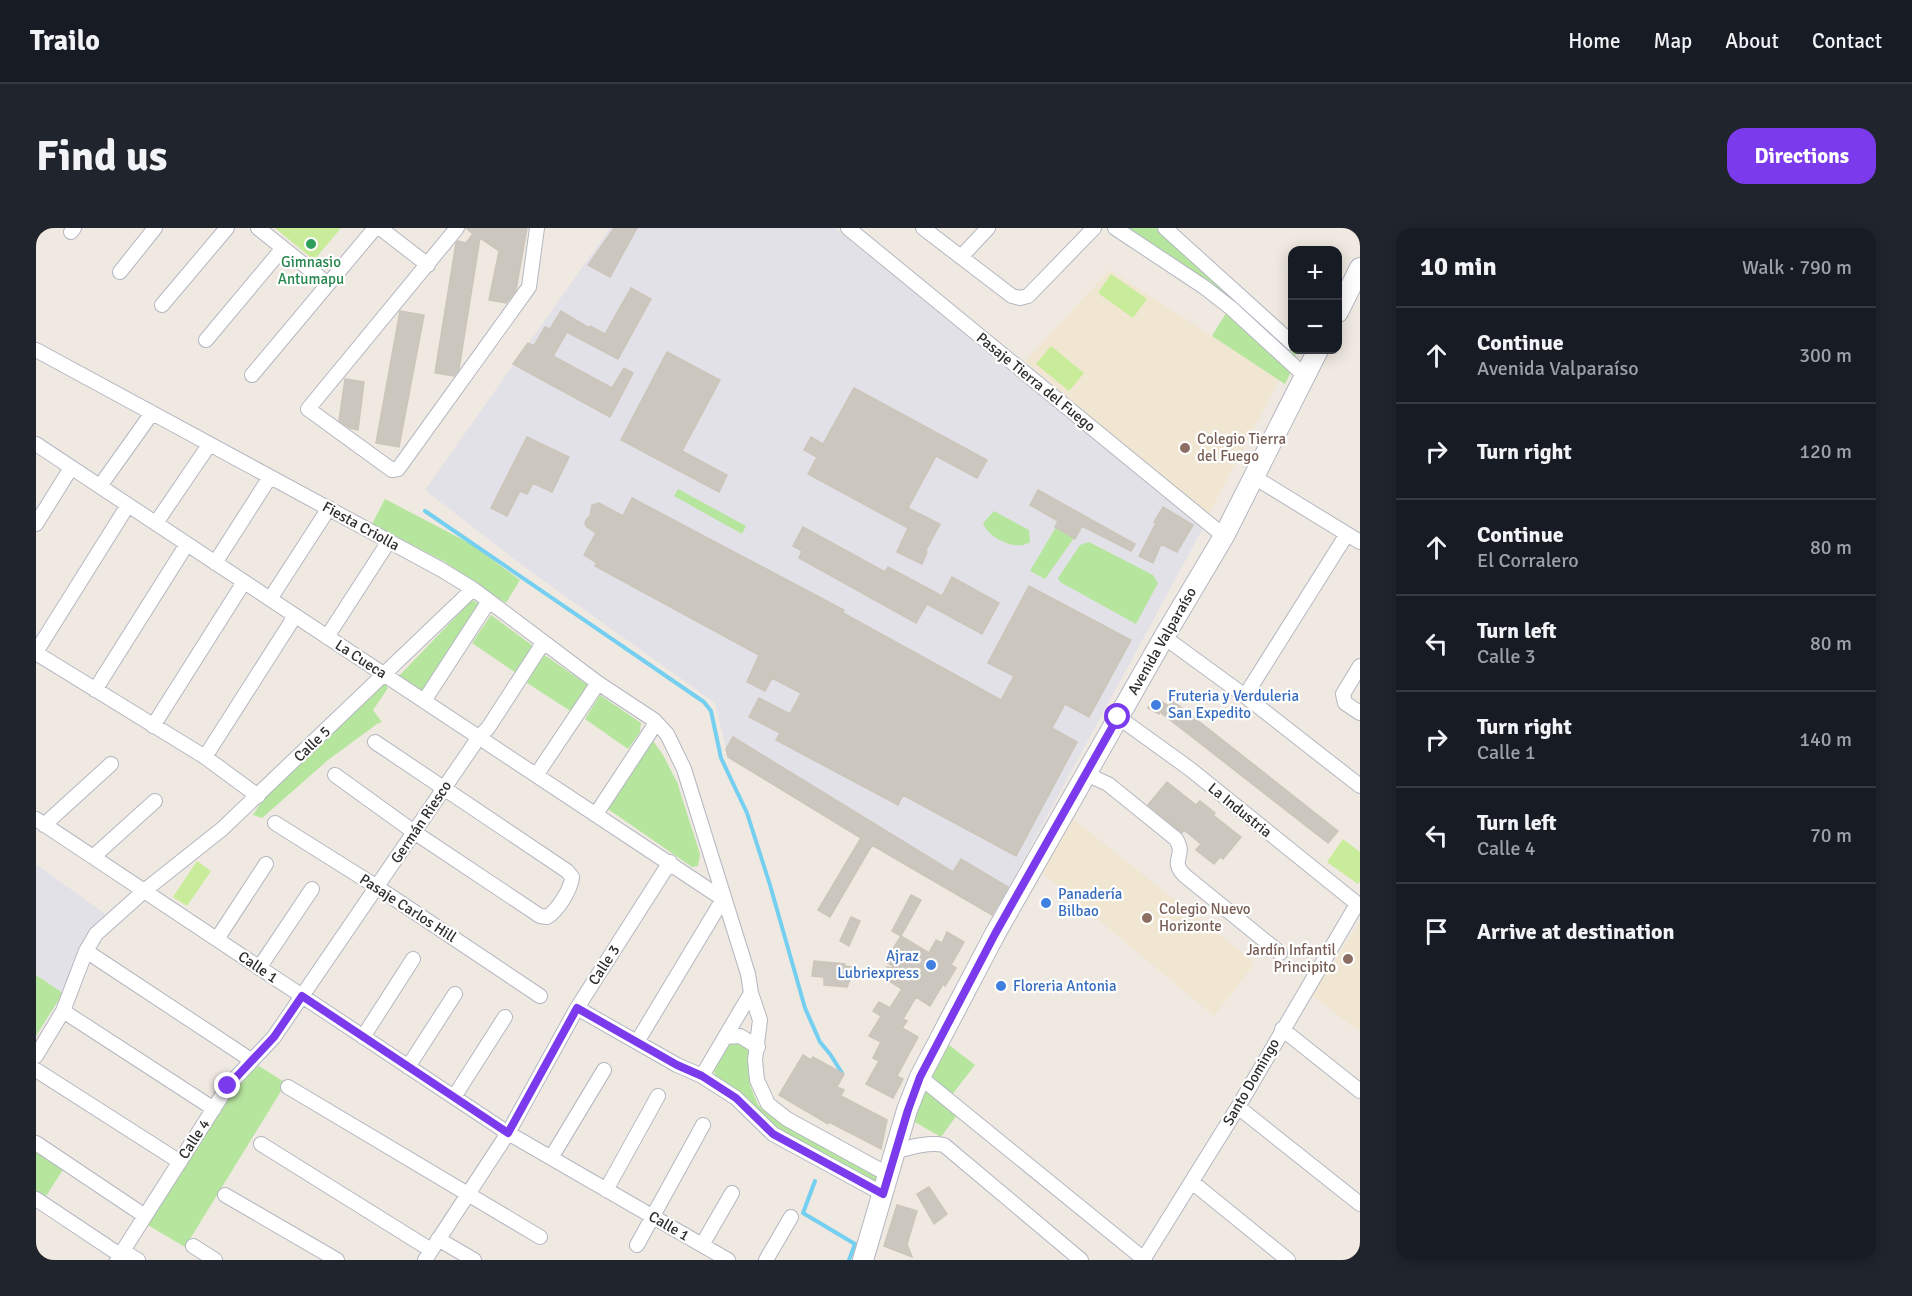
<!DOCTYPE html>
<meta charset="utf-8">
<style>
:root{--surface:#171b24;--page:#20242c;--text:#f1f3f6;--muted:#9ea1a6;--line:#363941;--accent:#7c3aed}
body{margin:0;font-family:Signika,sans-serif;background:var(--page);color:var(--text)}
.controls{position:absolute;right:18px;top:18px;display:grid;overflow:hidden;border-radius:12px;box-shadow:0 3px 15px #0003}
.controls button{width:54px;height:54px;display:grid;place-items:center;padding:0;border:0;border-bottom:2px solid var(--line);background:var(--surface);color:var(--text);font:30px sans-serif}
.stop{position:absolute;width:18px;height:18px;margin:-14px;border:4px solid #7c3aed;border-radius:50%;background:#fff}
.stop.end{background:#7c3aed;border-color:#fff;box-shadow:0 2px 6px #0008}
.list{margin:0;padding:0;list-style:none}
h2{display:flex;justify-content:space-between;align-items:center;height:78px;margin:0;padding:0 24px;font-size:26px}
h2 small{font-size:20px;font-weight:400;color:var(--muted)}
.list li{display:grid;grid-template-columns:39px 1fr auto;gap:18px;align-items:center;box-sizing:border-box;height:96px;padding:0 24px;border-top:2px solid var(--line)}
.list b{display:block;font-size:22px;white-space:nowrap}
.list p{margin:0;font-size:20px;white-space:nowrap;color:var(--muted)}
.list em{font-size:20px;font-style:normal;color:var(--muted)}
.icon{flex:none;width:33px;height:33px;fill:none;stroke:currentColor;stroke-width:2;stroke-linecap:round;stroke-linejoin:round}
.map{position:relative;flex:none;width:1324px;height:1032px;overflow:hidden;border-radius:18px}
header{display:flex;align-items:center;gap:36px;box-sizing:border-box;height:84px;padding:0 30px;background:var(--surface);border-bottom:2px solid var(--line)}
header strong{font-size:28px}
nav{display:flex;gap:33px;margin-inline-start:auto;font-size:21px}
.intro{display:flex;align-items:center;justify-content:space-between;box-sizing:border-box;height:144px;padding:0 36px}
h1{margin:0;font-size:42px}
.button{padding:15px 27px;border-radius:18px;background:var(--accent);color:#fff;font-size:21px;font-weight:700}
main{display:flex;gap:36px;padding:0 36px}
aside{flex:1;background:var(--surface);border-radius:18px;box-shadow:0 3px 15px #0003}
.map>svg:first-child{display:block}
</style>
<header>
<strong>Trailo</strong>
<nav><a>Home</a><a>Map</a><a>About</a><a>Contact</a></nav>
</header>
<div class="intro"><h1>Find us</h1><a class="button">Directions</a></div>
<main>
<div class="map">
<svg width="1324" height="1032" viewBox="0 0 1324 1032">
<rect width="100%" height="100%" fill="#efe9e1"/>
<path fill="#e3e1e8" d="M574 0H799L1167 300 957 688 835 617 692 529 679 475 491 341 389 262Z
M0 636 72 688 61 695 45 716 27 765 0 747Z"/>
<path fill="#f0e6d1" d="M1074 42 1243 152 1172 288 989 133Z
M1037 591 1219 735 1178 788 1006 645Z
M1324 694V804L1276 767Z"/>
<path fill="#b6e59e" d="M1087 0H1120L1261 125 1258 130Z
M1190 85H1192L1256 142 1249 156 1176 108Z
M642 261 710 298 706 306 638 268Z
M349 271 435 316 484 352 470 375 409 334 336 296Z
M958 283 993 302 994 314C981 324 952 310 947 295Z
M1020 299 1038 310 1009 351 994 343Z
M1053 314 1117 347 1122 355 1100 396 1024 354 1022 350 1044 317Z
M436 372 445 377 386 463 363 448Z
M455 387 497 418 480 445 436 415Z
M507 426 553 458 536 484 491 455Z
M348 455 352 460 337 482 346 494 341 496 292 532 226 590 217 587 226 573Z
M564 467 605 495 604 504 592 521 549 491Z
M615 510 627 527 641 554 664 626 662 638 656 639 569 579Z
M0 747 27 765 0 808Z
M704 813 715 818 712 842 714 857 722 877 744 894 841 948 840 950 844 951 842 956 740 901 716 880 705 865 682 852 679 848 678 843 694 814Z
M913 817 939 837 915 868 894 849Z
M223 838 250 855 149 1019 110 996 195 868 211 847Z
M888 861 921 887 905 909 877 893Z
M0 922 28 940 8 971 0 966Z"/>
<path fill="#c9ec9a" d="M239 0H305L278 32Z
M1075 46 1111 71 1097 90 1062 65Z
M1015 118 1048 145 1033 163 1000 136Z
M1307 611 1324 624V653L1322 656 1291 634Z
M161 633 175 643 151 678 137 669Z"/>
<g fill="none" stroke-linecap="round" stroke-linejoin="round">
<path stroke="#75cff0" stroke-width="4" d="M389 283 668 474 675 483 685 530 711 585 734 657 769 780 784 814 794 826 806 845 805 848
M779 953 767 985 819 1016 813 1032"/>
</g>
<path fill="#cbc7bf" stroke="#cbc5ba" stroke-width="1.5" d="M430 0H491L480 62 470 75 453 72 463 23 444 10 423 141 418 148 399 145 420 15 422 13 430 15 437 6Z
M578 0H601L574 49 552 37Z
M595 60 615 71 582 131 531 104 517 128 576 160 588 140 597 145 574 189 477 136 492 115 498 118 509 99 514 101 525 83 553 100 554 98 569 106Z
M364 83 388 87 363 219 340 215Z
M631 124 684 152 646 223 691 247 683 264 585 212Z
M309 151 328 154 322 202 314 200 303 193Z
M818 160 951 232 941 250 900 228 872 280 904 296 889 324H891L886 336 861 324 872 300 772 246 781 229 768 222 775 209 787 216Z
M491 209 533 229 516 264 497 255 491 266 484 263 471 288 455 280Z
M1002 262 1099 316 1095 323 1046 298 1039 311 1019 299 1022 293 994 277Z
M596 270 808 382 807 385 965 472 978 448 952 435 993 358 1095 412 1053 489 1029 476 1016 500 1041 514 980 628 867 567 862 577 740 512 744 505 713 489 723 470 754 486 765 465 736 450 729 463 711 454 723 427 559 338 561 335 548 327 560 305 551 299 549 296 550 292 554 288 556 277 563 275 587 288Z
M1127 279 1157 297 1141 324 1125 316 1117 335 1103 328 1120 295 1118 294Z
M767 299 849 344 852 339 906 368 916 349 963 375 946 406 891 376 880 395 763 330 766 323 757 318Z
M1117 471 1120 473 1121 471 1133 478 1137 473 1302 603 1292 615 1124 484 1123 486 1112 480Z
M697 509 917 644 925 631 972 659 956 687 836 617 794 689 782 682 825 610 692 529 690 521Z
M1131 554 1160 577 1164 573 1179 585 1177 587 1205 609 1187 631 1184 629 1178 636 1160 622 1165 616 1148 602 1146 605 1112 577Z
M875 667 885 672 865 708 893 725 900 712 906 715 911 704 928 714 915 737 920 740 909 758 907 756 894 778 880 769 867 791 871 793 866 800 882 809 861 848 867 851 857 870 830 856 843 833 837 830 845 814 833 808 845 788 837 783 843 774 854 780 866 761 844 747 851 739 862 740 849 734 865 708 856 703Z
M815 689 824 693 813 718 804 713Z
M778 733 809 736V738L816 739 817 745 811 759 788 757V749L776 748Z
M767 827 775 832 777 829 808 846 801 859 808 862 805 868 851 892 845 921 793 894 792 896 743 867Z
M893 959 911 986 898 996 881 966Z
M861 977 881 983 871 1016 876 1029 848 1018Z"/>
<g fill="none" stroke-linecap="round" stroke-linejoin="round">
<defs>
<path id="street" d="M222 0 292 56
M344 0 392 37
M421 0 272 181 356 242 362 241 493 59 501 0
M812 0 1188 308
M887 0 976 68 984 70 992 68 1058 0
M1079 0 1168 59 1195 80 1269 148
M1129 0 1256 115
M35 4 38 0
M925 29 952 0
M84 44 119 0
M126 77 191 0
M170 112 247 20
M0 122 406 342 437 361 562 455 618 492 631 506 648 541 712 746 715 765 724 792 719 832 721 852 732 876 751 891 853 947
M216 147 339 0
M0 216 687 671 601 814
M1218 249 1324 314
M64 258 116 185
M120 295 173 217
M0 296 35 240
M179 335 234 249
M234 371 293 280
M291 409 353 313
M1128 409 1209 468 1324 558
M0 424 92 277
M0 425 169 529 222 568
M1324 438 1307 466 1309 475 1324 485
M59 462 151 316
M1209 468 1311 306
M388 473 453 373
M1082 489 1154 541 1324 678
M117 498 208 354
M169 529 259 388
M501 546 562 455
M1050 546 1072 556 1140 611C1151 629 1133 631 1148 647L1244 725
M299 547 378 604 504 688 511 689C521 683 535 662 536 649L531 643 339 514
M560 586 620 495
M0 591 472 905 692 1032
M239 595 341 659 504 768
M8 597 75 536
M57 629 119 573
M181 711 230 636
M50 723 215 832
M223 740 276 661
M541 780 641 837 666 848 700 870 737 906 847 966
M27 783 178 881
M1246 801 1324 863
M327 809 377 731
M689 809 704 808 722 819
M0 828 27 783 50 723 60 706 108 663 186 601 437 361
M372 839 419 766
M0 842 144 934
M666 848 715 765
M884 849 1109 1032
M252 859 504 1009
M418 869 469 789
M1202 879 1324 976
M0 915 109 988
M225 916 395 1022
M860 923C875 919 893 914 908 917L1045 1032
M515 930 568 842
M1156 954 1252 1032
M570 962 622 868
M189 967 301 1032
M0 971 84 1027
M402 1011 438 1032
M601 1017 667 897
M666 1017 696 965
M157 1018 179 1032
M87 1023 102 1032
M81 1032 192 858 238 809 443 509 452 500 507 415
M389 1032 472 905 541 780 634 634
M730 1032 755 989
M1107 1032 1202 879 1321 676"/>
<path id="secondary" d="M1302 84 1324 40
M827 1032 871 882 884 849 959 706 1128 409 1188 308 1282 122"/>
</defs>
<use href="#street" stroke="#b4b7c1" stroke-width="16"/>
<use href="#secondary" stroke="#b4b7c1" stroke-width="22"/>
<use href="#street" stroke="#fff" stroke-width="14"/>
<use href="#secondary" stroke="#fff" stroke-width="20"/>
</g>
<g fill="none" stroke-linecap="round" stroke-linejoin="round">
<path stroke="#7c3aed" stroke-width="8" d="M192 858 238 809 266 768 472 905 541 780 641 837 666 848 700 870 737 906 847 966 872 882 884 849 959 706 1082 489"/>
</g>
<circle fill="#2e9e5b" stroke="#fff" stroke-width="2" cx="275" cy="16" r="6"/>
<g fill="#8d6e63" stroke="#fff" stroke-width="2">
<circle cx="1149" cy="220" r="6"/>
<circle cx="1111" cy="690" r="6"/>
<circle cx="1312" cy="731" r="6"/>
</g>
<g fill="#3f7fe0" stroke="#fff" stroke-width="2">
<circle cx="1120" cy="477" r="6"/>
<circle cx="1010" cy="675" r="6"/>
<circle cx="895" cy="737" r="6"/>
<circle cx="965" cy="758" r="6"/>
</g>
<g text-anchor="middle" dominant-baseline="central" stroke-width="4.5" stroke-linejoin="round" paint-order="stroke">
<g font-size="15" fill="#27864d" stroke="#fff">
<text x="275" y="34">Gimnasio<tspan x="275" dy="17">Antumapu</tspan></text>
</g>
<g font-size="15" fill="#2e2e2e" stroke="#fff">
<text transform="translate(1000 154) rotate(39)">Pasaje Tierra del Fuego</text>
<text transform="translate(325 298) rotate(29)">Fiesta Criolla</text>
<text transform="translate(1126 413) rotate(-60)">Avenida Valparaíso</text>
<text transform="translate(325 431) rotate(33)">La Cueca</text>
<text transform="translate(276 516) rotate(-44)">Calle 5</text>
<text transform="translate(1204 582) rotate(39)">La Industria</text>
<text transform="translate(385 594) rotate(-56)">Germán Riesco</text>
<text transform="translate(372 680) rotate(33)">Pasaje Carlos Hill</text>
<text transform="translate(568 737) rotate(-57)">Calle 3</text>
<text transform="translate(222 739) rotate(34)">Calle 1</text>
<text transform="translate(1215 854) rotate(-60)">Santo Domingo</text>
<text transform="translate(158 911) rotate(-57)">Calle 4</text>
<text transform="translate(633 998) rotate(30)">Calle 1</text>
</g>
<g font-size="15" fill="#785e54" stroke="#fff" text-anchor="start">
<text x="1161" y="211">Colegio Tierra<tspan x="1161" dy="17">del Fuego</tspan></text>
<text x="1123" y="681">Colegio Nuevo<tspan x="1123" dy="17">Horizonte</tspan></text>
<text x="1300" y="722" text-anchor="end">Jardín Infantil<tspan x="1300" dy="17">Principito</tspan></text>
</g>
<g font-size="15" fill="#366cbe" stroke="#fff" text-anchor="start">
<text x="1132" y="468">Fruteria y Verduleria<tspan x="1132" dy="17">San Expedito</tspan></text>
<text x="1022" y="666">Panadería<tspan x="1022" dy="17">Bilbao</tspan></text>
<text x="883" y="728" text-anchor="end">Ajraz<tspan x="883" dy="17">Lubriexpress</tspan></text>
<text x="977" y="758">Floreria Antonia</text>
</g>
</g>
</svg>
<div class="controls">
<button>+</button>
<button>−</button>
</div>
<div class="stop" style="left:1082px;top:489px"></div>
<div class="stop end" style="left:192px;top:858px"></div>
</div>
<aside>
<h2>10 min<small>Walk · 790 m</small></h2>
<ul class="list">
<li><svg class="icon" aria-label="ahead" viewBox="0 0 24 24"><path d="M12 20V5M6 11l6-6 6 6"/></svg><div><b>Continue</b><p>Avenida Valparaíso</p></div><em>300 m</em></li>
<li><svg class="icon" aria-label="right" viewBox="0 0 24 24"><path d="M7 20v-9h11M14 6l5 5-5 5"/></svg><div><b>Turn right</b></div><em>120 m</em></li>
<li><svg class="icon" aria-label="ahead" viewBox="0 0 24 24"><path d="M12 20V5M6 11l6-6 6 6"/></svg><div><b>Continue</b><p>El Corralero</p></div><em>80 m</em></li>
<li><svg class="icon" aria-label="left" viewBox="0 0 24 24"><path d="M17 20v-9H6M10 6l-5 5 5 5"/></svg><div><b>Turn left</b><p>Calle 3</p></div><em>80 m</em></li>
<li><svg class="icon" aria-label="right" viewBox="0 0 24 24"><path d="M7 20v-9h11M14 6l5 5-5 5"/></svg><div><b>Turn right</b><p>Calle 1</p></div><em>140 m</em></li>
<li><svg class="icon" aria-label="left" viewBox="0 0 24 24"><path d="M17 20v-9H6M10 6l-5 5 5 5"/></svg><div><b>Turn left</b><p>Calle 4</p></div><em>70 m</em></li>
<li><svg class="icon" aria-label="arrive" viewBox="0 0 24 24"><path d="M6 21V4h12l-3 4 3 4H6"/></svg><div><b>Arrive at destination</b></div></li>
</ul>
</aside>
</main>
